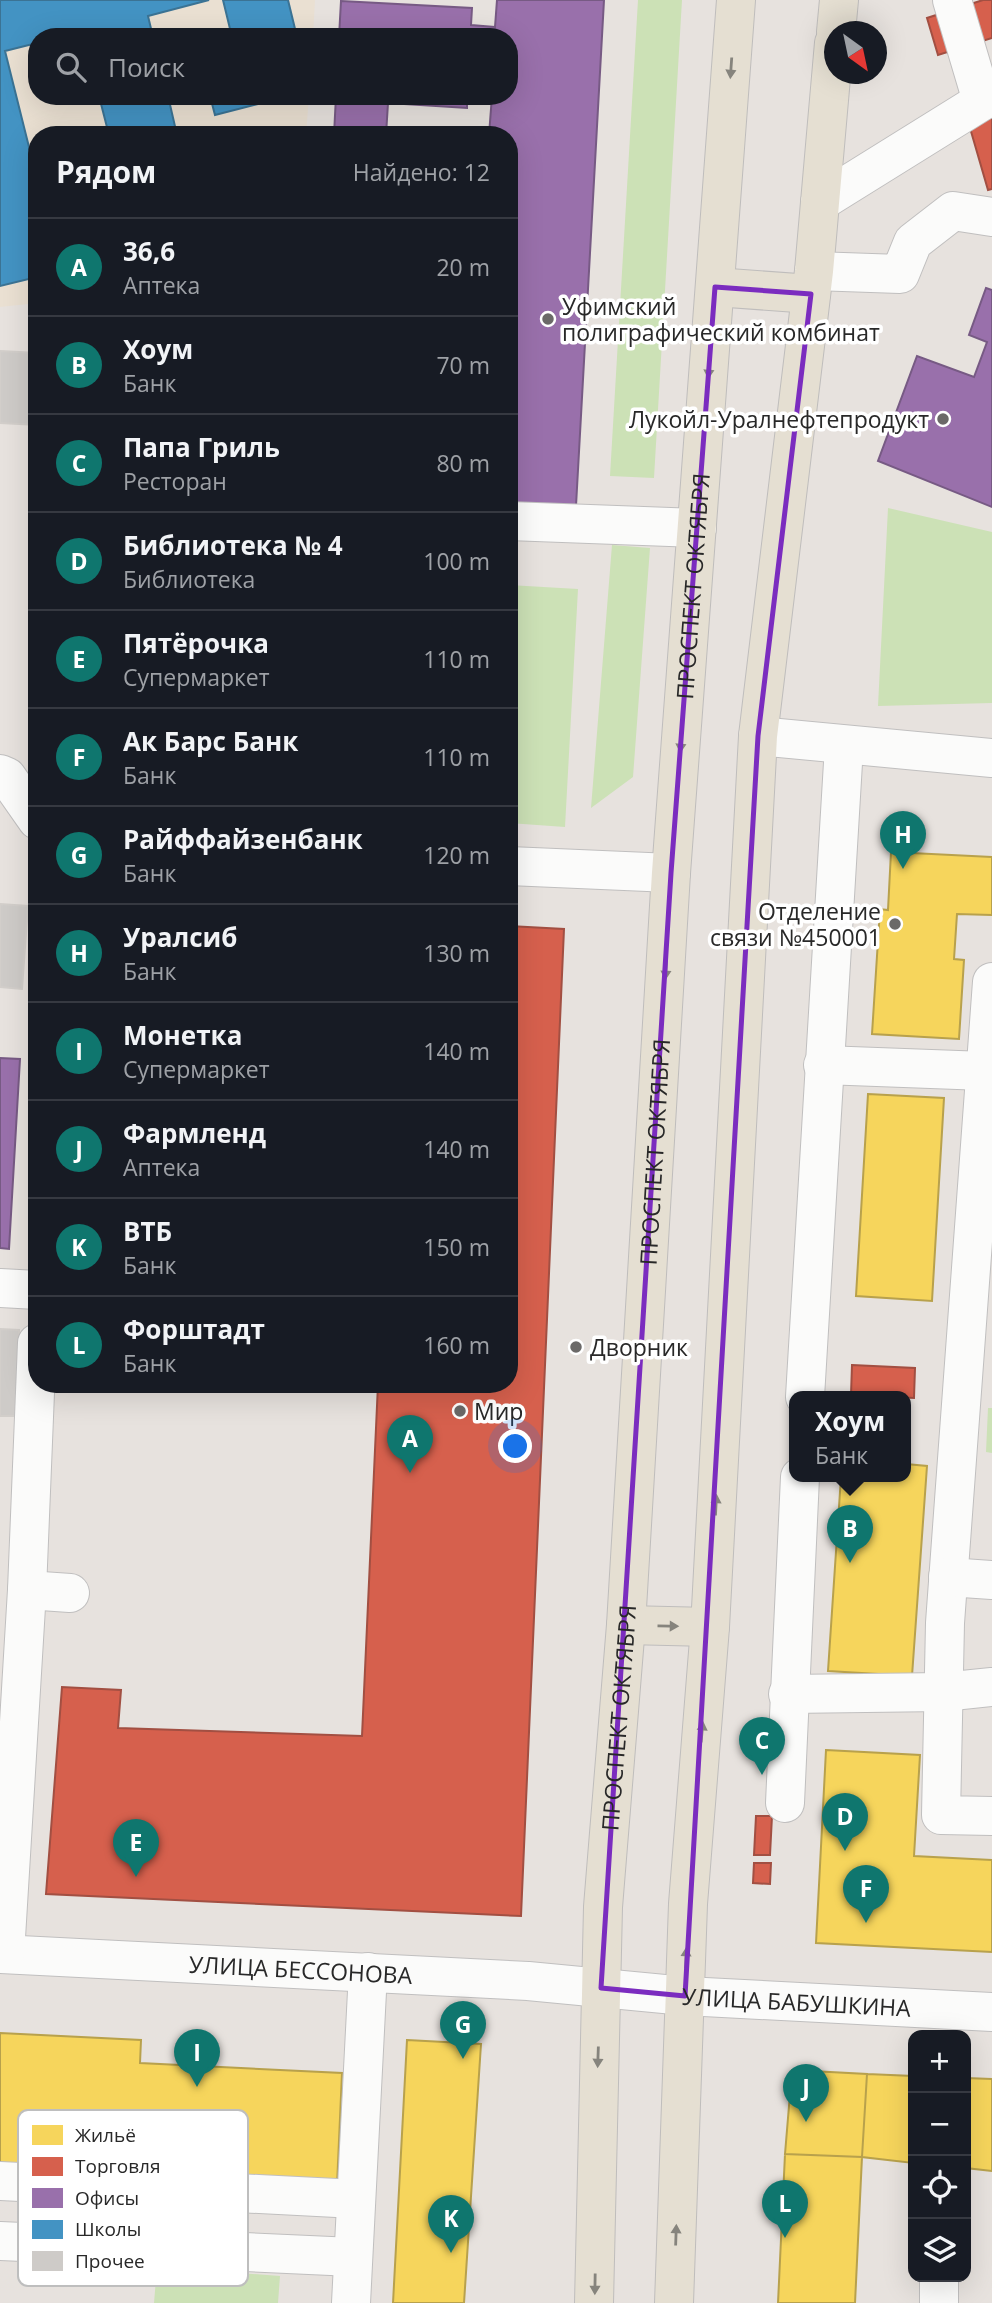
<!DOCTYPE html>
<html lang="ru">
<meta charset="utf-8">
<style>
:root{--surface:#171b24;--page:#20242c;--text:#f1f3f6;--muted:#9ea1a6;--line:#363941;--accent:#0f766e}
body{margin:0;font-family:"Open Sans",sans-serif;background:var(--page);color:var(--text)}
.controls{position:absolute;right:21px;bottom:21px;display:grid;overflow:hidden;border-radius:14px;box-shadow:0 7px 28px #0002}
.controls button{width:63px;height:63px;display:grid;place-items:center;padding:0;border:0;border-bottom:2px solid var(--line);background:var(--surface);color:var(--text);font:35px sans-serif}
.compass{position:absolute;left:824px;top:21px;width:63px;height:63px;border-radius:50%;background:var(--surface);box-shadow:0 7px 28px #0002;rotate:147deg}
.you{position:absolute;left:516px;top:1447px;width:24px;height:24px;margin:-18px;border:5px solid #fff;border-radius:50%;background:#1a73e8;box-shadow:0 0 0 10px #1a73e833}
.badge{display:grid;place-items:center;width:46px;height:46px;border-radius:50%;background:var(--accent);color:#fff;font-size:23px;font-weight:700}
.pin{position:absolute;translate:-50% -58px;filter:drop-shadow(0 2px 4px #0008)}
.pin::after{content:'';position:absolute;top:37px;width:24px;height:21px;background:inherit;clip-path:polygon(0 0,100% 0,50% 100%)}
.popup{position:absolute;left:789px;top:1391px;width:122px;height:91px;box-sizing:border-box;display:grid;place-content:center;border-radius:14px;background:var(--surface);filter:drop-shadow(0 2px 5px #0005);font-size:23px;white-space:nowrap;color:var(--muted)}
.popup b{font-size:26px;color:var(--text)}
.popup::after{content:'';position:absolute;left:50%;top:100%;margin-left:-14px;border:14px solid transparent;border-top-color:var(--surface)}
.list{margin:0;padding:0;list-style:none}
h2{display:flex;justify-content:space-between;align-items:center;height:91px;margin:0;padding:0 28px;font-size:30px}
h2 small{font-size:23px;font-weight:400;color:var(--muted)}
.list li{display:grid;grid-template-columns:46px 1fr auto;gap:21px;align-items:center;box-sizing:border-box;height:98px;padding:0 28px;border-top:2px solid var(--line)}
.list b{display:block;font-size:26px;white-space:nowrap}
.list p{margin:0;font-size:23px;white-space:nowrap;color:var(--muted)}
.list em{font-size:23px;font-style:normal;color:var(--muted)}
.icon{flex:none;width:38px;height:38px;fill:none;stroke:currentColor;stroke-width:2;stroke-linecap:round;stroke-linejoin:round}
.map{position:relative;flex:none;width:992px;height:2303px;overflow:hidden}
.search{position:absolute;background:var(--surface);box-shadow:0 7px 28px #0002;left:28px;top:28px;width:490px;height:77px;display:flex;align-items:center;gap:18px;box-sizing:border-box;padding:0 24px;border-radius:28px;color:var(--muted);font-size:26px}
.panel{position:absolute;background:var(--surface);box-shadow:0 7px 28px #0002;left:28px;top:126px;width:490px;height:1267px;border-radius:28px}
.map>svg:first-child{display:block}
</style>
<div class="map">
<svg width="992" height="2303" viewBox="0 0 992 2303">
<rect width="100%" height="100%" fill="#e7e2de"/>
<path fill="#eae0d2" d="M0 0H315L313 37H37V96H309L306 135H37V303L0 307Z"/>
<path fill="#cce1b6" d="M638 0H682L654 478 610 476Z
M888 508 992 532V703L878 706Z
M612 545 650 548 633 777 591 808Z
M509 585 578 589 565 827 509 823Z
M988 1408H992V1453L986 1452Z
M157 2267 280 2276 278 2303H154Z"/>
<path fill="#f6d55c" stroke="#b8a14c" stroke-width="2" d="M891 852 992 857V915L957 914 954 959 964 960 959 1039 872 1034 880 909 888 910Z
M868 1094 944 1098 932 1301 856 1296Z
M906 1464 927 1466 912 1676 828 1671 841 1477H906Z
M826 1750 920 1755 914 1856 992 1860V1952L816 1943Z
M0 2033 141 2040 140 2063 342 2073 337 2185 0 2166Z
M407 2040 481 2044 464 2303H393Z
M792 2070 867 2074 862 2157 785 2154Z
M867 2074 913 2076V2163L862 2157Z
M966 2078 992 2079V2171L966 2168Z
M785 2154 862 2157 855 2303H778Z"/>
<path fill="#d6604d" stroke="#a24f42" stroke-width="2" d="M983 0H992V38L938 55 927 18Z
M992 114V189L988 190 968 121Z
M509 926 564 929 521 1916 46 1894 62 1687 121 1690 118 1728 362 1736 378 1384H509Z
M852 1365 915 1368 914 1398 851 1395Z
M756 1816H772L770 1855H754Z
M754 1863H771L770 1884 753 1883Z"/>
<path fill="#9970ab" stroke="#775a84" stroke-width="2" d="M497 0H604L576 506 509 503V135H489L492 96H509V37H339L341 1 472 8 471 25 495 27Z
M336 96H467V108L388 103 386 135H334Z
M986 288 992 290V507L878 461 917 356 974 377 987 342 969 335Z
M0 1058 20 1059 9 1249 0 1248Z"/>
<path fill="#4393c3" stroke="#3b7394" stroke-width="2" d="M0 0H209L148 16 153 37H84L83 32 64 37H37V43L5 51 37 179V277L0 286Z
M223 0H288L297 37H232Z
M99 96H168L177 135H109Z
M210 96H256L258 104 215 115Z
M242 128 244 135H215Z"/>
<path fill="#cecbc8" stroke="#d2ceca" stroke-width="2" d="M0 351 37 353V425L0 423Z
M30 667H37V712L29 711Z
M0 904 28 906 22 989 0 987Z
M0 1329 19 1330 17 1416H0Z"/>
<g fill="none" stroke-linecap="round" stroke-linejoin="round">
<defs>
<g id="minor">
<path d="M952 0 982 101"/>
<path d="M820 202 992 95"/>
<path d="M814 271 900 274 913 242 953 211 992 217"/>
<path d="M509 521 697 528"/>
<path d="M758 736 992 758"/>
<path d="M0 774 7 777 37 820"/>
<path d="M509 866 671 873"/>
<path d="M992 982 945 1623 941 1815 992 1816"/>
<path d="M823 1065 985 1071"/>
<path d="M0 1288 37 1290"/>
<path d="M805 1397 844 746"/>
<path d="M948 1577 992 1580"/>
<path d="M27 1590 70 1593"/>
<path d="M788 1694 943 1692 992 1687"/>
<path d="M785 1803 800 1477"/>
<path id="s1" d="M0 1954 528 1981 685 1996 992 2012"/>
<path d="M5 1954 27 1590 37 1343"/>
<path d="M0 2181 356 2199"/>
<path d="M0 2241 353 2257"/>
<path d="M351 2303 368 1972"/>
<path d="M939 2303V2277"/>
</g>
<g id="major">
<path d="M836 32 839 0"/>
<path d="M715 287 811 294"/>
<path d="M626 1625 710 1627"/>
<path id="s2" d="M594 2303 603 1907 626 1625 671 873 736 0"/>
<path d="M674 2303 688 1904 710 1627 758 736 814 271 834 43"/>
</g>
</defs>
<use href="#minor" stroke="#c0bfbf" stroke-width="40"/>
<use href="#major" stroke="#bfbdbc" stroke-width="40"/>
<use href="#minor" stroke="#fbfbfa" stroke-width="38"/>
<use href="#major" stroke="#e5dfd2" stroke-width="38"/>
</g>
<defs><path id="oneway-solid" d="M-6-.8H1V-3.2L6.5 0L1 3.2V.8H-6Z" transform="scale(1.75)"/></defs>
<g fill="#86847d">
<use href="#oneway-solid" transform="translate(731 68) rotate(94)"/>
<use href="#oneway-solid" transform="translate(709 368) rotate(94)"/>
<use href="#oneway-solid" transform="translate(681 742) rotate(94)"/>
<use href="#oneway-solid" transform="translate(666 969) rotate(93)"/>
<use href="#oneway-solid" transform="translate(716 1505) rotate(-87)"/>
<use href="#oneway-solid" transform="translate(668 1626) rotate(1)"/>
<use href="#oneway-solid" transform="translate(702 1732) rotate(-85)"/>
<use href="#oneway-solid" transform="translate(686 1958) rotate(-88)"/>
<use href="#oneway-solid" transform="translate(598 2057) rotate(92)"/>
<use href="#oneway-solid" transform="translate(676 2235) rotate(-88)"/>
<use href="#oneway-solid" transform="translate(595 2284) rotate(91)"/>
</g>
<path fill="none" stroke="#7b2cbf" stroke-width="5" stroke-linejoin="round" d="M715 287 811 294 758 736 685 1996 601 1988 671 873Z"/>
<g fill="#6b6968" stroke="#fff" stroke-width="2.5">
<circle cx="548" cy="319" r="7"/>
<circle cx="943" cy="419" r="7"/>
<circle cx="895" cy="924" r="7"/>
<circle cx="576" cy="1347" r="7"/>
<circle cx="460" cy="1411" r="7"/>
</g>
<g text-anchor="middle" dominant-baseline="central" stroke-width="7" stroke-linejoin="round" paint-order="stroke">
<g font-size="23" fill="#282828" stroke="#fff" text-anchor="start">
<text x="562" y="306">Уфимский<tspan x="562" dy="26">полиграфический комбинат</tspan></text>
<text x="929" y="419" text-anchor="end">Лукойл-Уралнефтепродукт</text>
<text x="881" y="911" text-anchor="end">Отделение<tspan x="881" dy="26">связи №450001</tspan></text>
<text x="590" y="1347">Дворник</text>
<text x="474" y="1411">Мир</text>
</g>
<g font-size="23" fill="#282828" stroke="#fff">
<text stroke="none"><textPath href="#s2" startOffset="1720">ПРОСПЕКТ ОКТЯБРЯ</textPath></text>
<text stroke="none"><textPath href="#s2" startOffset="1153">ПРОСПЕКТ ОКТЯБРЯ</textPath></text>
<text stroke="none"><textPath href="#s2" startOffset="586">ПРОСПЕКТ ОКТЯБРЯ</textPath></text>
<text stroke="none"><textPath href="#s1" startOffset="301">УЛИЦА БЕССОНОВА</textPath></text>
<text stroke="none"><textPath href="#s1" startOffset="798">УЛИЦА БАБУШКИНА</textPath></text>
</g>
</g>
<rect x="18" y="2110" width="230" height="176" rx="10" fill="#fff" stroke="#bebebe" stroke-width="2"/>
<rect x="32" y="2125" width="31" height="20" fill="#f6d55c"/>
<rect x="32" y="2157" width="31" height="19" fill="#d6604d"/>
<rect x="32" y="2188" width="31" height="20" fill="#9970ab"/>
<rect x="32" y="2220" width="31" height="19" fill="#4393c3"/>
<rect x="32" y="2251" width="31" height="20" fill="#cecbc8"/>
<g font-size="19" fill="#282828">
<text x="75" y="2142">Жильё</text>
<text x="75" y="2173">Торговля</text>
<text x="75" y="2205">Офисы</text>
<text x="75" y="2236">Школы</text>
<text x="75" y="2268">Прочее</text>
</g>
</svg>
<div class="controls">
<button>+</button>
<button>−</button>
<button><svg class="icon" aria-label="locate" viewBox="0 0 24 24"><circle cx="12" cy="12" r="6"/><path d="M12 2v4M12 18v4M2 12h4M18 12h4"/></svg></button>
<button><svg class="icon" aria-label="layers" viewBox="0 0 24 24"><path d="M12 4l9 5-9 5-9-5zM3 14l9 5 9-5"/></svg></button>
</div>
<svg class="compass" viewBox="-18 -18 36 36"><path d="M0-13l5 13h-10z" fill="#e53935"/><path d="M0 13l5-13h-10z" fill="#9ea1a6"/></svg>
<div class="you"></div>
<div class="pin badge" style="left:410px;top:1473px">A</div>
<div class="pin badge" style="left:850px;top:1563px">B</div>
<div class="popup"><b>Хоум</b>Банк</div>
<div class="pin badge" style="left:762px;top:1775px">C</div>
<div class="pin badge" style="left:845px;top:1851px">D</div>
<div class="pin badge" style="left:136px;top:1877px">E</div>
<div class="pin badge" style="left:866px;top:1923px">F</div>
<div class="pin badge" style="left:463px;top:2059px">G</div>
<div class="pin badge" style="left:903px;top:869px">H</div>
<div class="pin badge" style="left:197px;top:2087px">I</div>
<div class="pin badge" style="left:806px;top:2122px">J</div>
<div class="pin badge" style="left:451px;top:2253px">K</div>
<div class="pin badge" style="left:785px;top:2238px">L</div>
<div class="search"><svg class="icon" aria-label="search" viewBox="0 0 24 24"><circle cx="10" cy="10" r="6"/><path d="M15 15l6 6"/></svg>Поиск</div>
<section class="panel">
<h2>Рядом<small>Найдено: 12</small></h2>
<ul class="list">
<li><span class="badge">A</span><div><b>36,6</b><p>Аптека</p></div><em>20 m</em></li>
<li><span class="badge">B</span><div><b>Хоум</b><p>Банк</p></div><em>70 m</em></li>
<li><span class="badge">C</span><div><b>Папа Гриль</b><p>Ресторан</p></div><em>80 m</em></li>
<li><span class="badge">D</span><div><b>Библиотека № 4</b><p>Библиотека</p></div><em>100 m</em></li>
<li><span class="badge">E</span><div><b>Пятёрочка</b><p>Супермаркет</p></div><em>110 m</em></li>
<li><span class="badge">F</span><div><b>Ак Барс Банк</b><p>Банк</p></div><em>110 m</em></li>
<li><span class="badge">G</span><div><b>Райффайзенбанк</b><p>Банк</p></div><em>120 m</em></li>
<li><span class="badge">H</span><div><b>Уралсиб</b><p>Банк</p></div><em>130 m</em></li>
<li><span class="badge">I</span><div><b>Монетка</b><p>Супермаркет</p></div><em>140 m</em></li>
<li><span class="badge">J</span><div><b>Фармленд</b><p>Аптека</p></div><em>140 m</em></li>
<li><span class="badge">K</span><div><b>ВТБ</b><p>Банк</p></div><em>150 m</em></li>
<li><span class="badge">L</span><div><b>Форштадт</b><p>Банк</p></div><em>160 m</em></li>
</ul>
</section>
</div>
